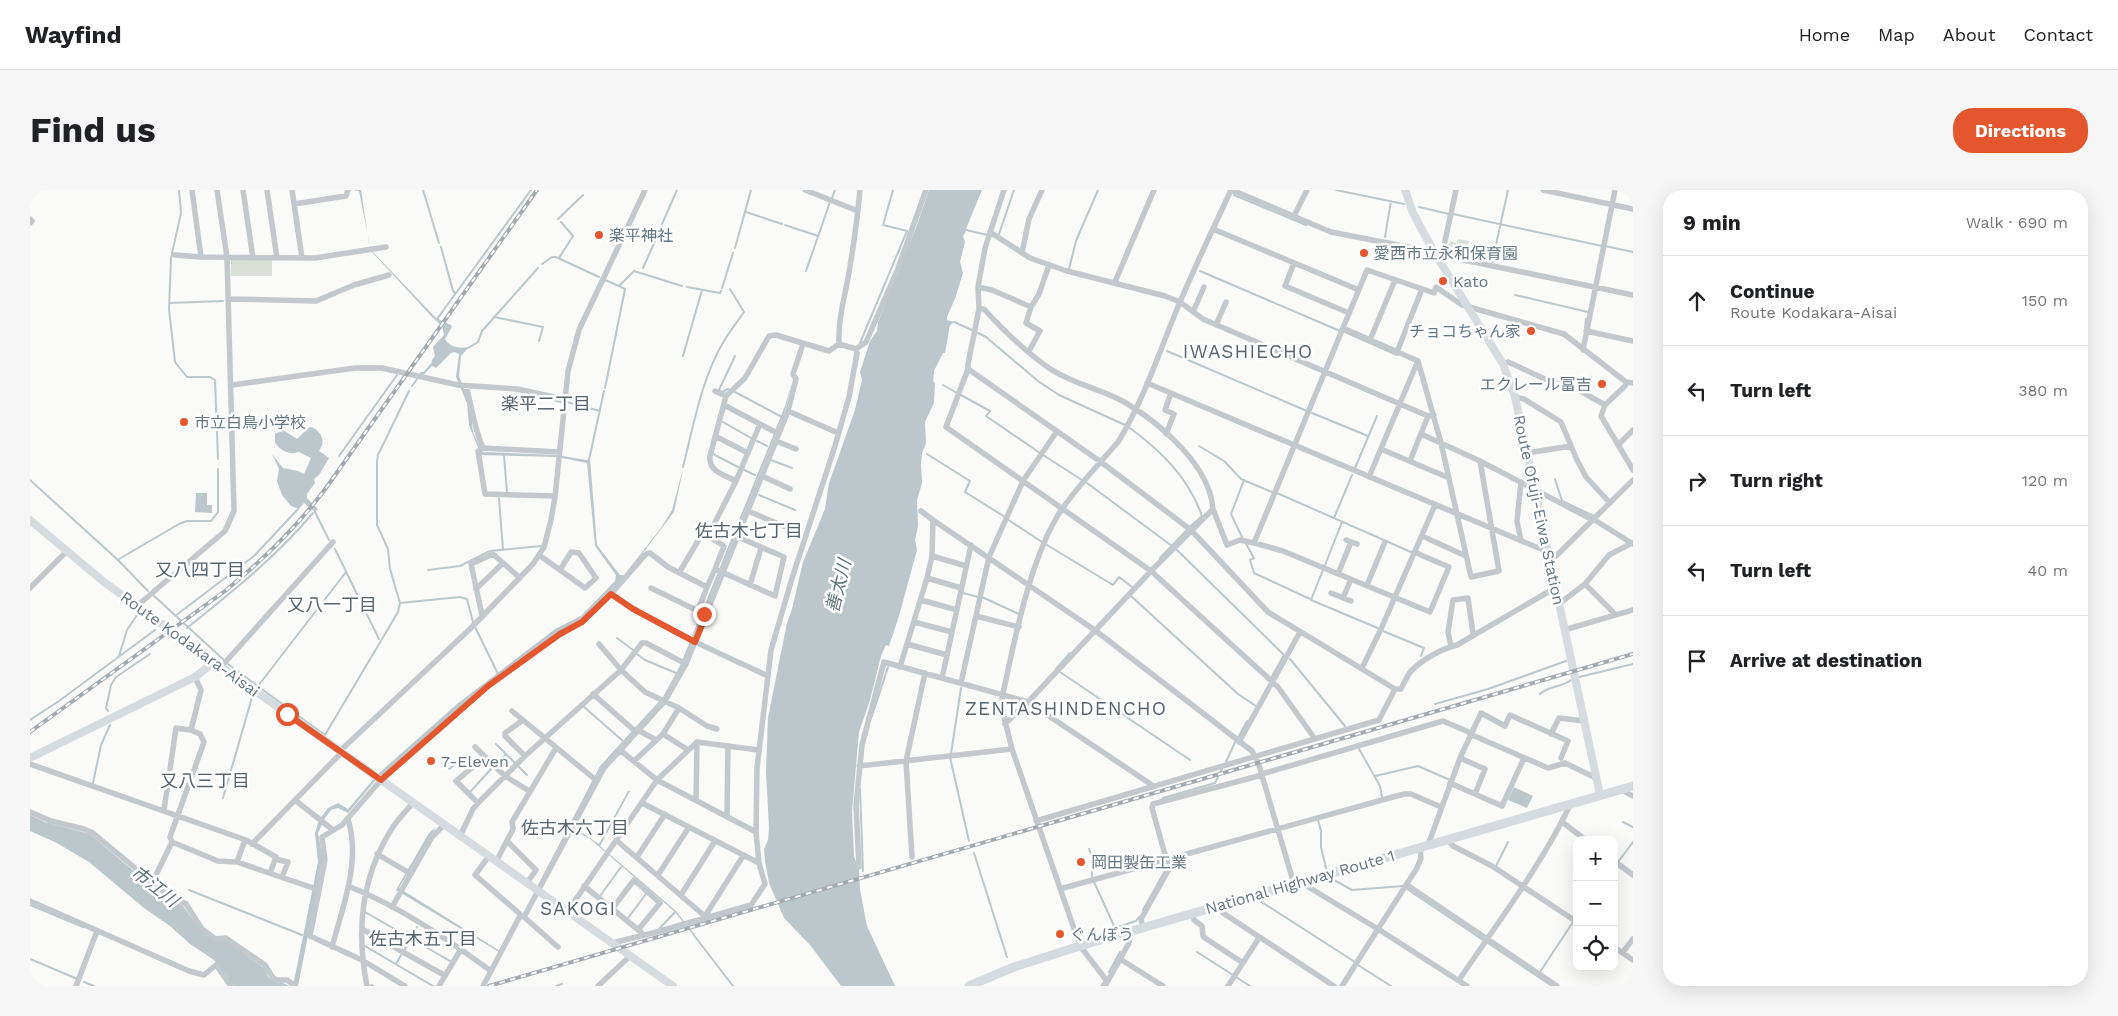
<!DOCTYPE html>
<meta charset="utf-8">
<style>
:root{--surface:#fff;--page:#f6f6f6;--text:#202124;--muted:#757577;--line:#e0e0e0;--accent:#e4572e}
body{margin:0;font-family:"Work Sans","Noto Sans JP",sans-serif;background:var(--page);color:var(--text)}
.controls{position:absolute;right:15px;bottom:15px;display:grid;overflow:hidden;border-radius:10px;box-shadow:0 5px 20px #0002}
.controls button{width:45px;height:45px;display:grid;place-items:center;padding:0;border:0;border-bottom:1px solid var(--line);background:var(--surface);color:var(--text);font:25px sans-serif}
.stop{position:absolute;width:15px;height:15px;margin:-11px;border:4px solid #e4572e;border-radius:50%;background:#fff}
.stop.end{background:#e4572e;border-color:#fff;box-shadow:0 1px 5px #0008}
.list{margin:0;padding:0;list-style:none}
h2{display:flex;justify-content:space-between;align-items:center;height:65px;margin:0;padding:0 20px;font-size:21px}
h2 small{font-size:16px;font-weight:400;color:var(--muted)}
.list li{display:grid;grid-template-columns:32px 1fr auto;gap:15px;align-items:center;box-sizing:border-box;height:90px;padding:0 20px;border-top:1px solid var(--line)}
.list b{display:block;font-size:19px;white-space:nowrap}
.list p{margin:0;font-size:16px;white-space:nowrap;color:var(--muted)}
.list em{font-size:16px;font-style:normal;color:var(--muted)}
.icon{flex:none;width:28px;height:28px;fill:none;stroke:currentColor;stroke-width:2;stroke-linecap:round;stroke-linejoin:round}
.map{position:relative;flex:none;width:1603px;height:796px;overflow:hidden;border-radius:20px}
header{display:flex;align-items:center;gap:30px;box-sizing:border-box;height:70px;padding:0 25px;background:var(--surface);border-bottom:1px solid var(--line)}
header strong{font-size:24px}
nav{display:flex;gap:28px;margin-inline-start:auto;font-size:18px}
.intro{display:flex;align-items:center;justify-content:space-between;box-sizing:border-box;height:120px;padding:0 30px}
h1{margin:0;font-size:35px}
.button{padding:12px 22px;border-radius:20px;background:var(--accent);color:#fff;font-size:18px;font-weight:700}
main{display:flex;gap:30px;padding:0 30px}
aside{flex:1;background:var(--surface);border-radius:20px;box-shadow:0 5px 20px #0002}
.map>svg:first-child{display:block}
</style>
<header>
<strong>Wayfind</strong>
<nav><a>Home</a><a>Map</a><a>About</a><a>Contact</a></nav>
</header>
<div class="intro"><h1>Find us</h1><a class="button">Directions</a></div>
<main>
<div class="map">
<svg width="1603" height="796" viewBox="0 0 1603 796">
<rect width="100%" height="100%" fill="#fafaf8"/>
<path fill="#dadfd7" d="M1428 49 1439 51 1436 68 1416 64 1415 62 1420 51 1427 53Z
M201 69H242V86H201Z"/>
<path fill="#bbc7cb" d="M321 0H331L339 53 343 62 406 128 421 135 422 137 415 149C420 157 429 159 439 157L431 166 429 186 440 214 443 242 452 262 527 265 556 270 560 269 567 355 590 385H594L631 338 642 320 654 275 644 322 594 388 551 430 526 444 431 516 353 586 345 591 318 623 308 618 301 620 295 628 288 643 293 670 268 796H263L288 672 285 643 289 630 298 618 308 613 318 619 348 584 427 514 525 439 551 426 585 391 586 385 565 356 557 273 527 267 451 265 439 235 437 213 426 187 429 164 424 162 421 163 406 178 401 175 402 170 405 166 403 157 414 145 412 136 402 127 341 61 329 1Z
M899 0H952L936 39 958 44 957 46 936 41 933 46 935 52 930 72 933 83 926 106 917 127V130L925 132 920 135 915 163H913L904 181 903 191 905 193 904 213 895 232 896 253 892 263 891 274 892 293 887 310 888 336 885 350 887 360 869 426 859 456 856 455 851 466 840 510 829 542 822 621 824 666 829 680 830 700 837 736 865 796H811L780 755 754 728 739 693 735 671 734 659 738 650 739 638 736 582 738 528 757 433 762 419 773 372 795 319 799 293 825 220 832 190 830 182 840 151 847 141 848 132 887 35Z
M762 192 755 221 653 475 634 508 571 578 510 696 508 695 570 576 633 507 650 476 755 216Z
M282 237C292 243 296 251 289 261L299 268 289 285 284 289 285 293 277 304V308L288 319 285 322 274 313 269 319 261 316 252 305 247 291 249 279 242 264 253 278 268 281 274 284 281 268 269 262C258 265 252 261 245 253V244L253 240 267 249 278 238Z
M166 303H177V315H182V323L165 322Z
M1484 597 1503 606 1497 618 1478 610Z
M598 601H600L570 656 646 721 664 744 663 745 645 722 560 649 545 641 546 639 569 654Z
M0 625 15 632 60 644 132 705 153 716 172 742 198 752 234 778 239 788 245 792 253 793 259 796H204L184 770 160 754 140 736 114 718 59 672 25 652 0 641Z
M406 637 369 698 470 761 469 762 366 700 399 643Z"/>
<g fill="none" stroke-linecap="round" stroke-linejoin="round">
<path stroke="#bbc7cb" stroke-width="2" d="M149 0 151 23 141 68 139 119 145 172 157 187H180L185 190 188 269
M393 0 409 53
M1306 0 1374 14
M1204 5 1276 35
M802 8 805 0
M1389 17 1419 24
M716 22 752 34
M1423 24 1572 56
M528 29 553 5
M632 34 647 0
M755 35 788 46
M969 44 984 0
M1355 47 1361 11
M1575 56 1603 62
M411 57 423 101 425 103
M705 58 721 0
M529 68 543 46 531 32
M1462 73 1478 0
M512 74 522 67H526L569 87
M613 78 631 38
M1039 79 1046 51 1068 0
M776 81 800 12
M1170 81 1310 141
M575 90 589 96 604 81 652 96
M657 97 690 103 691 101
M692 98 703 63
M1485 105 1558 122
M139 113 193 111
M464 127 513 137 509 151
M407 129 501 0
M924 132 942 140
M1555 138 1556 129
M946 142 956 147 1008 191 1029 205 1095 235
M1315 142 1367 165
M830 153 877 41 853 35 863 0
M438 158 448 152 452 141 508 78
M1137 161 1277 221
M653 166 672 100
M391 183H394L403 173
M913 195 927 203
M382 196 388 188
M575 198 595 99 589 96
M698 199 692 202 689 200 705 166
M705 202 752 227
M931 205 960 221 956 226 1010 263
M510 207 531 212
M537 212 570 221
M1282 223 1338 246
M693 232 721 248
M1100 238C1132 262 1158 287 1172 326L1161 336
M727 251 737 256
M1169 256 1194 271 1211 289 1242 302
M683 264 708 277
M897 264 940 291 935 302 975 327
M474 265 477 302
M1013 265 1052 290
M309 266 367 185
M559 270 574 201
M741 270 762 278
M653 277C663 237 672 187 694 151 700 141 707 132 714 122L700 99
M1325 278 1347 226
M714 280 725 285
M1525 289 1532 311 1564 326
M0 290 88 370 118 401
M1057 293 1142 356
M1247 303 1381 362
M729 305 765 320
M469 308 473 360
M285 322 299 350
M1304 328 1322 285
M977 329 1012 352
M1212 347 1201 324 1214 290
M1215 352 1224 368 1220 370 1224 383 1280 409
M1017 355 1083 395 1089 387 1102 397
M305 359 349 449
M1146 359 1254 465 1241 488
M1130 368 1157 340
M89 369 149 334 157 331H181L188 322V279
M1295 375 1312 332
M398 380 430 376 460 361 511 356
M1293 380 1281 410 1350 439
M933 403 948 407
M123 405 194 470
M1101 406 1208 504 1226 516
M952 407 989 424
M370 413 430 407 437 409 443 432
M145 426 224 366 268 319
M445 437 468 484
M157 438C202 402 246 367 283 323
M1353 441 1394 458 1391 466
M587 448 603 460
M607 464 615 470 646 483
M89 466 97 440 107 425
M1260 469 1315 536
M198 474 259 519
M1026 479 1040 463
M1030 482 1160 570
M1549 487 1603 474
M228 496 316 382
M1510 504C1519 495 1531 498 1541 490
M1405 514 1458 499 1536 471
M553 516 593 551
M78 521 76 518 81 495 86 487 120 464
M263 522 295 545 368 422 370 413 360 379 358 359 347 335V272L348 265 379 201
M842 526 858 477
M0 530 29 511 125 440
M1208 548 1217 531
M466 554 484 572
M1329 559 1350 596 1352 607
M921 564 931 498
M920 567 939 651
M1196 572 1205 552
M466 575 476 564
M488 576 497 585
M419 579 436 566
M1345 586 1388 576 1420 590
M63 593 71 555 80 535
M830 599 833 681
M440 602 462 578
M193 608 223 504
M1133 608 1185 593 1192 579
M1288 630 1291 641V657L1296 678
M1593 632 1603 637
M1059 659 1062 667V687
M944 663 977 767
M1588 672 1603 652
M1466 676 1478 652
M1584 678 1586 676
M1302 689 1322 700 1373 696
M1065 691 1064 692 1085 738 1106 731 1109 727
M1377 699 1453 750
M159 700 272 745
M570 706 591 677
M1230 711 1325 772
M0 715 53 737
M1113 720 1136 679 1134 671
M335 722 420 771
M598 728 616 704
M630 738 645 722
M663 744 703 796
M1458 753 1522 796
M335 756 403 796
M375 759 387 737
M1167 762 1203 785
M0 769 45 788
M366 774 371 765
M1328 775 1361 796
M1079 782 1090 762
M1510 782 1543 732
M1206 787 1220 796
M54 792 64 796
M341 795 343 796
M526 796 532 794
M1071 796 1074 792
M1600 796 1603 795"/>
<path stroke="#c3c8cc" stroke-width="5.5" d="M162 0 171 67 285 68 356 57
M213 0 223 68
M237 0 247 68
M262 0 272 68
M775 0 828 21
M830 0C827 31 823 62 817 93 813 114 808 132 809 154L826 159 836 152 867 81 896 0
M974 0 955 58 948 97 949 119 938 174V179L916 237 1121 381 1248 497 1285 549
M1202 0 1301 42 1404 62
M1513 0 1603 19
M264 14 316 6 318 0
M1264 26 1277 0
M0 29 2 31 0 33
M1183 39 1329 100
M960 42 1000 68 1037 81 1135 106 1150 112 1173 129 1398 226 1404 225
M992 63 999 29 1012 0
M1405 64 1603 105
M145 65 171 67
M1412 65 1426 0
M1264 73 1255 96 1319 123
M1085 92 1124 0
M948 97 962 100 1001 117
M199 109 286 111 324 95 359 85
M949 119H954C973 140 996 162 1019 178 1042 194 1072 199 1096 213 1131 234 1180 276 1183 319L1121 381 998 512
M1163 122 1174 97
M1186 135 1196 112
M1313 138 1388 171
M1556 141 1603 151
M1340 150 1365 90
M1553 160 1585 0
M999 161 1010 141 996 133 1001 117 1009 104 1019 75
M1367 162 1392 99
M1388 171 1411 253 1441 387 1469 381 1450 271
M1473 174 1478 172 1485 175 1521 192 1547 199 1575 215 1595 196 1596 192
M938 179 1071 272 1161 340 1238 422 1365 499
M1117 193 1518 362
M202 195 325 178H352L428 195 487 199 534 209
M436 196C442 217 444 238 453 258
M685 201 696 206
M1485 207 1494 209 1531 232 1547 270 1556 287 1580 313
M694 215 749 244
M1575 215 1571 226 1603 280
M758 221 808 243
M1136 244 1144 224 1135 220 1141 203
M1391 244 1450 271 1563 330
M685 246 718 263
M746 251 766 259
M1588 255 1603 240
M1351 259 1419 288
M1497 263 1541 256
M1380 271 1398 226
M732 286 760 299
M1339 287 1387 173
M706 291C694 285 678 281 680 266L696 206 715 188 739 146 746 145 799 161 809 154
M1491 292 1487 331 1491 351
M525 306 455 304 448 261 453 258 529 262
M1183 319 1197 355 1210 350 1224 353
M718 321 763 340
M891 321 903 330
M1563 329 1603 354
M678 346 694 356 685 379
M1392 346 1436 366
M1316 350 1327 354
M1384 362 1419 377 1400 422 1253 361 1224 353 1337 80 1404 103 1406 97 1432 115 1534 144 1596 192 1603 193
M509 365 555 398 566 388 549 363 541 362 530 380
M902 366 936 376
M1520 370 1523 369 1603 290
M649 383 672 344 678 346 706 291 730 234
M1308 384 1321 352
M897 388 931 398
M1555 394 1586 425
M720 395 731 358
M1337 395 1355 352
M0 398 37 361
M621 398 668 421
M446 399 473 373
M1301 403 1321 411
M581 404C630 438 685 461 738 486
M1313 408 1321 389
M891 410 927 420
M1529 414 1555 394 1579 365 1602 353
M108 415 195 341 204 321 197 67 187 0
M669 422 668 421 677 397
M452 425 441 374 463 364 490 388
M946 426 989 437
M884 432 922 442
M1534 440 1603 420
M569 454 591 480 615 502 649 518 677 536 687 539
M877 454 917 465
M1421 456 1418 442 1423 410 1438 408 1443 444
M191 477 303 352
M870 477 897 388 902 366 903 330 1066 441 1222 561 1228 572 1264 694
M1332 478 1351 439 1405 315
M165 487 171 500 161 540 170 544 174 552 140 647 142 652 188 671 207 672 289 700
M912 488 941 355
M931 493 959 367 993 291 1027 241
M563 504 606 542
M482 521 567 591
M493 530 475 543V546L495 566
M975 534 997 512
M608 540 626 550
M633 544 658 560
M1440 544 1518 578 1535 573 1566 588
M1521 544 1529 528 1554 531
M1209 552 1270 442
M445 557 475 586 499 601
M590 560 627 590 726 642
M310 561 441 438 503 374 514 357 521 330 525 307 538 181 549 140 615 0
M1430 568 1455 579 1445 604
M604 571 633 544 649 518
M0 574 216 650 246 667 240 683
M829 576 982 559
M1232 584 1413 531 1441 543
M1420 593 1472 616 1494 568
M1590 599 1603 606
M265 610 303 640
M666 610 667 552
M448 613 426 591 455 567
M612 613 729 673
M134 620 146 538 161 540
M0 622 21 631 54 639 63 643 134 702 156 714 172 739 180 745 185 749 196 748 200 751 235 775 243 788 247 790H257L265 796
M697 626 698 556
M1006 631 1349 530 1365 499H1371C1374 493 1377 486 1381 481 1393 469 1411 459 1427 455L1525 398
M1532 632 1556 650
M430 646 443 619 448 613 495 566 591 480 612 453H616L656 474
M1417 649 1423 656 1462 676 1547 732
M586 650 677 728
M477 651 506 680 497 693
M222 654 312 562
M1398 655 1430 568 1451 523 1475 536 1480 525 1538 551 1531 568
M1390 657 1391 668 1387 678 1348 739 1437 796
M347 664 381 684
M459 666 445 685 490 724V726
M607 667 635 624
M882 667 876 571 895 483
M245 669 258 672 252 687
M1584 671 1603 685
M207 672 215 650
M466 672 483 639 482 632 526 558
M829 677 826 615 832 555 854 472 998 512 1122 595
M628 685 659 637
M1270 692 1348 739 1312 796
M122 693 142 652
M1377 695 1527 796
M318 696C369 716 417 749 461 781L490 726 494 727 528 757
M554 696 611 742
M1030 699 1374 604H1381L1411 617
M651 705 685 651
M0 711 159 781 174 785 186 775 201 796
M1190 715 1193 723 1304 796
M362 717 402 647 414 635
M582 719 604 690 630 713 608 740
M538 721 627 590 667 552 728 560
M1162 724 1164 730 1172 736 1173 746 1175 748 1213 773
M494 727 574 578 635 511 656 474 758 221 766 189 763 184 773 154
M677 728V723L713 666
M1113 738 1111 729 1139 679 1122 618 1123 614 1232 585
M332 739 414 785
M582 753 623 743 721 715 735 694 729 673 726 642 727 578 741 460 763 385 805 256 819 207 827 163 826 159
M302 757C313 716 331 671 318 629
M1584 757 1603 770
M1593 762 1603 749
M1090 769 1133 796
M1429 790C1466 735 1513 673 1541 613
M1077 791 1050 756 982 559 973 523 972 508C984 453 1000 366 1032 319 1048 296 1069 274 1088 252 1115 208 1130 159 1150 112 1166 74 1184 37 1201 0
M46 796 67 741
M337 796C326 741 331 688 361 640 367 630 376 621 383 613
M375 796 332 770 280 746 295 670 292 647 312 635 351 590 458 496 530 444 552 432 581 404 616 364 620 363 638 377 677 397 685 379 745 406 754 367 708 347
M409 796 431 759
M453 796 461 781
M568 796 600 766
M1075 796 1099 753 1101 742
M1198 796 1229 748"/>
<path stroke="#d6dbdf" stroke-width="8" d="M1375 0 1383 23 1404 62 1473 174 1485 207 1570 605
M0 330 74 392 184 472 643 796
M0 568 165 487 184 472"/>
<path stroke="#d6dbdf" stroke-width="9" d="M939 796 984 777 1050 756 1603 596"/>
<defs>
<path id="rail" d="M0 542 195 401C233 370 267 337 296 298L507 0
M459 796 1603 464"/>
</defs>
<use href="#rail" stroke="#a2aab0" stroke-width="4"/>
<use href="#rail" stroke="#fff" stroke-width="2" stroke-dasharray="5.5" stroke-linecap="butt"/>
</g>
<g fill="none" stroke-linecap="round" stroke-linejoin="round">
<path stroke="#e4572e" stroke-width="6" d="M257 524 351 590 458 496 530 444 552 432 581 404 603 419 665 452 676 425 674 424"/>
</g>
<g fill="#e4572e" stroke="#fff" stroke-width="2">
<circle cx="569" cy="45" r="5"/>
<circle cx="1334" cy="63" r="5"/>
<circle cx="1413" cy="91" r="5"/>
<circle cx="1501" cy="141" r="5"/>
<circle cx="1572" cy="194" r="5"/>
<circle cx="154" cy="232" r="5"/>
<circle cx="401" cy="571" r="5"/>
<circle cx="1051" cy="672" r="5"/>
<circle cx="1030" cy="744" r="5"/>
</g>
<g text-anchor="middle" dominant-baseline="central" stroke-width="5" stroke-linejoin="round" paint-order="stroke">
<g font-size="16" fill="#657683" stroke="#fff" text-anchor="start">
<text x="579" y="45">楽平神社</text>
<text x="1344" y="63">愛西市立永和保育園</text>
<text x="1423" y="91">Kato</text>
<text x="1491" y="141" text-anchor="end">チョコちゃん家</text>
<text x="1562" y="194" text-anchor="end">エクレール富吉</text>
<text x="164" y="232">市立白鳥小学校</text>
<text x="411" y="571">7-Eleven</text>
<text x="1061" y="672">岡田製缶工業</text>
<text x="1040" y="744">ぐんぽう</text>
</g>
<g font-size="16" fill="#657683" stroke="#fff">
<text transform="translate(1509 320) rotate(78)">Route Ofuji-Eiwa Station</text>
<text transform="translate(160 454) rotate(36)">Route Kodakara-Aisai</text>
<text transform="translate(1270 692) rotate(-16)">National Highway Route 1</text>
</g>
<g font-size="18" fill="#57646e" stroke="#fff">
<text x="516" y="213">楽平二丁目</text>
<text x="719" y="340">佐古木七丁目</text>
<text x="170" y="379">又八四丁目</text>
<text x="302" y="414">又八一丁目</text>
<text x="175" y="590">又八三丁目</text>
<text x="545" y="637">佐古木六丁目</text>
<text x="393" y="748">佐古木五丁目</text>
</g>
<g font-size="18" font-style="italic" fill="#60757c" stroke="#fff">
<text transform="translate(808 396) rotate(-76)">善太川</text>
<text transform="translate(125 696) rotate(38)">市江川</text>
</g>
<g font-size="19" letter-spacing="1" fill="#57646e" stroke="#fff">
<text x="1218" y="161">IWASHIECHO</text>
<text x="1036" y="518">ZENTASHINDENCHO</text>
<text x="548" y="718">SAKOGI</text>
</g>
</g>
</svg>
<div class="controls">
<button>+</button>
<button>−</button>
<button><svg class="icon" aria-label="locate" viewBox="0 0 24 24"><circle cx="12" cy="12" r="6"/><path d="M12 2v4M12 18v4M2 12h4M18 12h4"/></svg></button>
</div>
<div class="stop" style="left:257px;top:524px"></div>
<div class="stop end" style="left:674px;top:424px"></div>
</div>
<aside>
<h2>9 min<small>Walk · 690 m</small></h2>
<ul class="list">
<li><svg class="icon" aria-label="ahead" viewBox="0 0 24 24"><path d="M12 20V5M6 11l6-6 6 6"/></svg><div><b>Continue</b><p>Route Kodakara-Aisai</p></div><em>150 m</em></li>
<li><svg class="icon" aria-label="left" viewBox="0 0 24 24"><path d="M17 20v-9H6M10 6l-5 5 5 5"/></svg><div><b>Turn left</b></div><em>380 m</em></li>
<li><svg class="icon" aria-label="right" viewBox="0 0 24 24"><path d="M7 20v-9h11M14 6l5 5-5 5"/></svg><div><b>Turn right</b></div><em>120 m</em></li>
<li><svg class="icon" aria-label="left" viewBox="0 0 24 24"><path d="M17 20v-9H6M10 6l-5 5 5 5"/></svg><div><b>Turn left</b></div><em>40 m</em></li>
<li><svg class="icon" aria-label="arrive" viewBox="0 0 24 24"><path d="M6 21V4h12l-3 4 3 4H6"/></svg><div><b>Arrive at destination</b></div></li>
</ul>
</aside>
</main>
